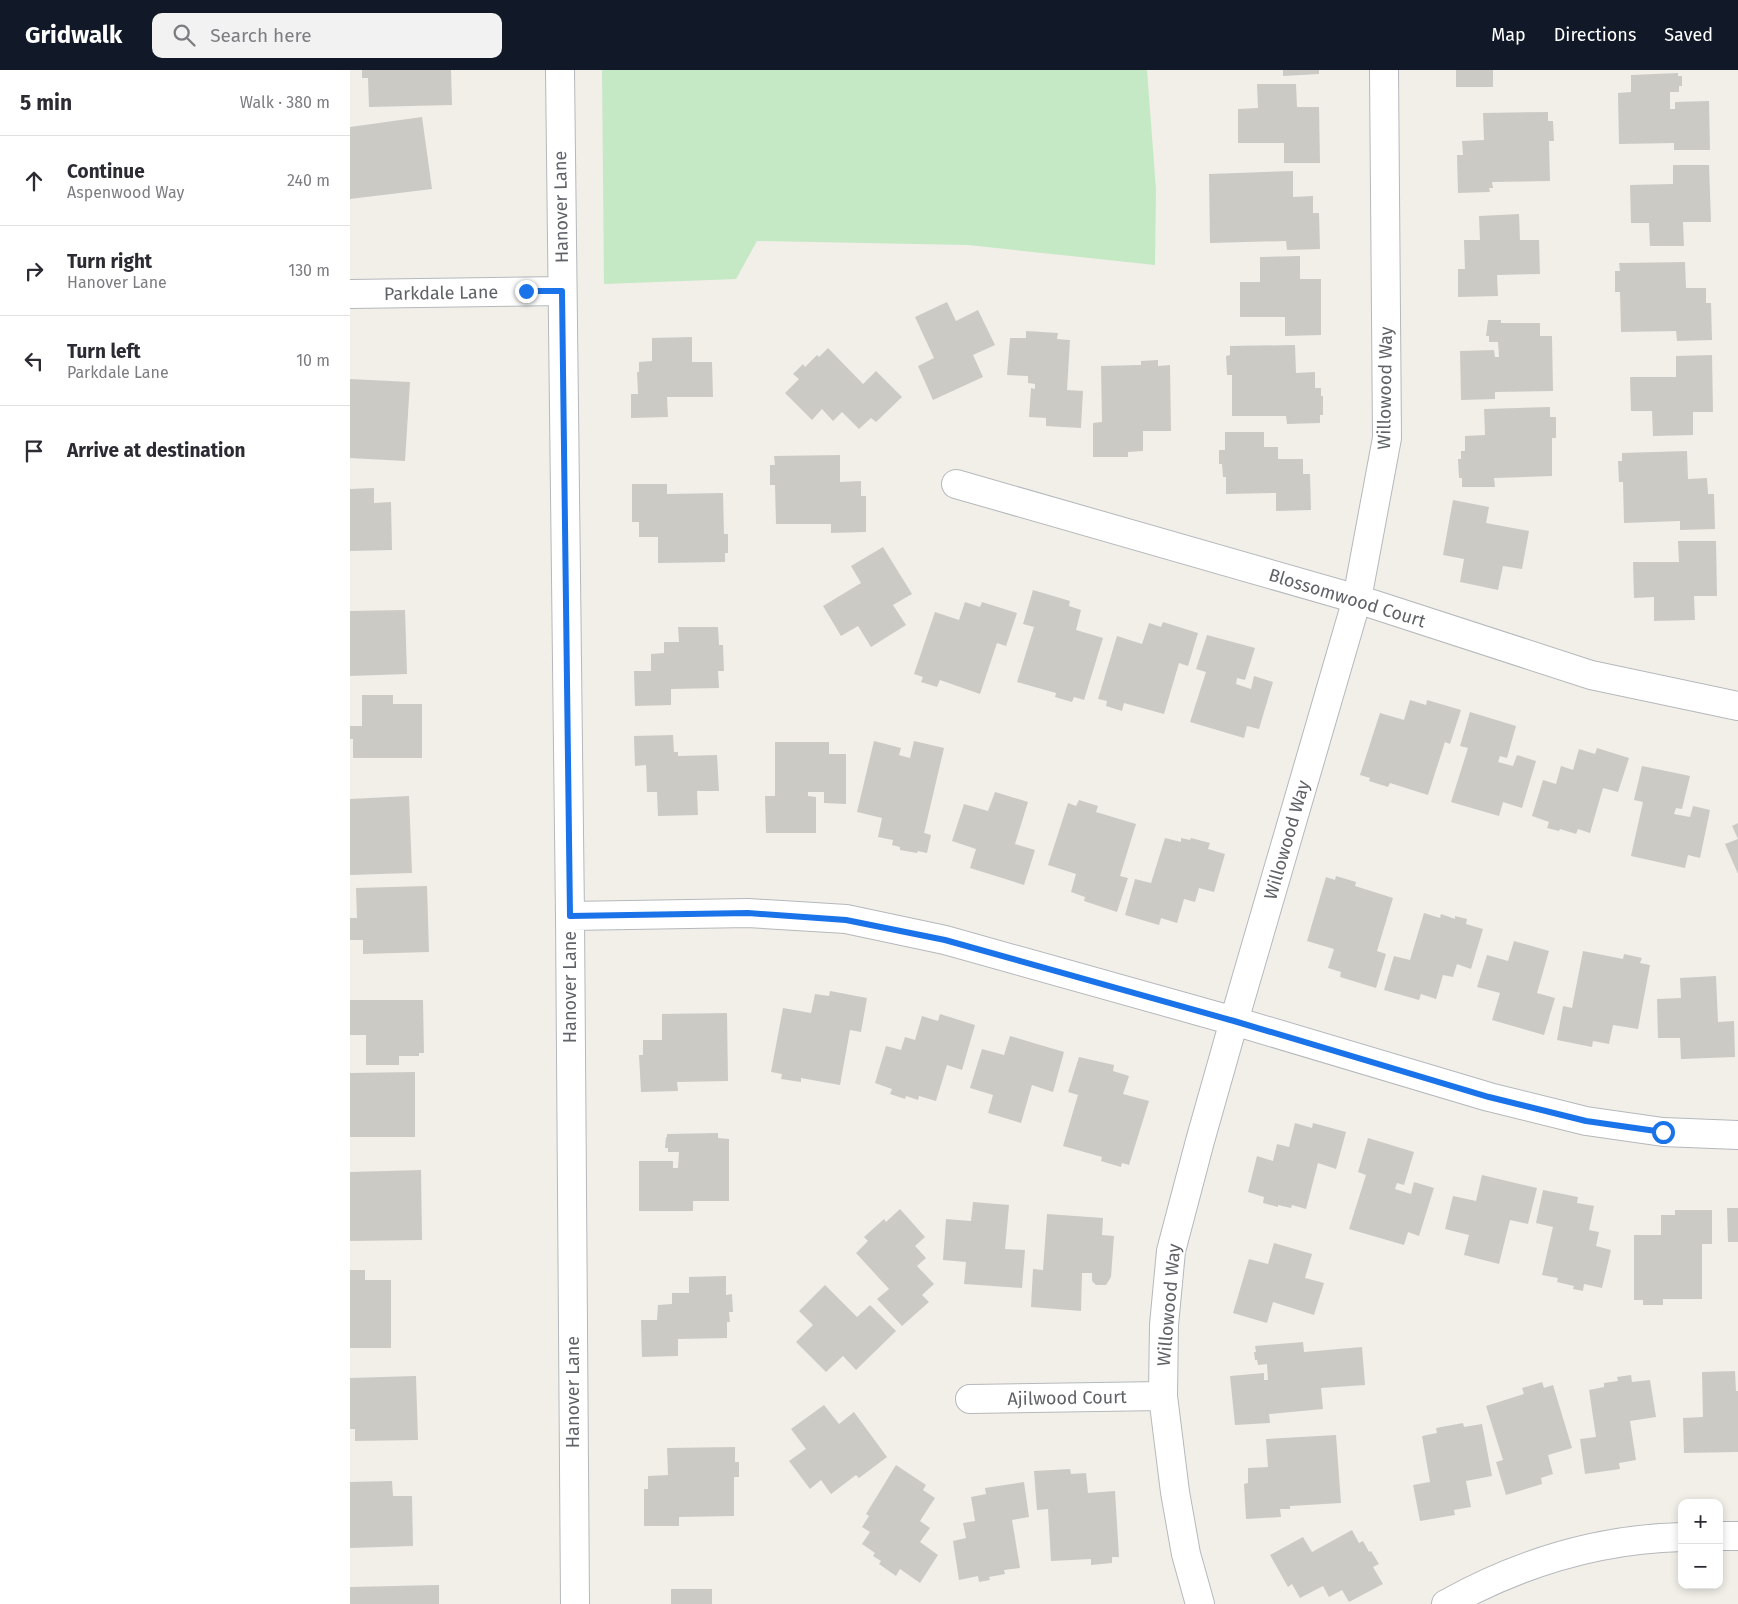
<!DOCTYPE html>
<meta charset="utf-8">
<style>
:root{--surface:#fff;--page:#f2f2f3;--text:#2b2b33;--muted:#7c7c81;--line:#e1e1e2;--accent:#111827}
body{margin:0;font-family:"Fira Sans",sans-serif;background:var(--page);color:var(--text)}
.controls{position:absolute;right:15px;bottom:15px;display:grid;overflow:hidden;border-radius:10px;box-shadow:0 2px 8px #0003}
.controls button{width:45px;height:45px;display:grid;place-items:center;padding:0;border:0;border-bottom:1px solid var(--line);background:var(--surface);color:var(--text);font:25px sans-serif}
.stop{position:absolute;width:15px;height:15px;margin:-11px;border:4px solid #1a73e8;border-radius:50%;background:#fff}
.stop.end{background:#1a73e8;border-color:#fff;box-shadow:0 1px 5px #0008}
.list{margin:0;padding:0;list-style:none}
h2{display:flex;justify-content:space-between;align-items:center;height:65px;margin:0;padding:0 20px;font-size:21px}
h2 small{font-size:16px;font-weight:400;color:var(--muted)}
.list li{display:grid;grid-template-columns:32px 1fr auto;gap:15px;align-items:center;box-sizing:border-box;height:90px;padding:0 20px;border-top:1px solid var(--line)}
.list b{display:block;font-size:19px;white-space:nowrap}
.list p{margin:0;font-size:16px;white-space:nowrap;color:var(--muted)}
.list em{font-size:16px;font-style:normal;color:var(--muted)}
.icon{flex:none;width:28px;height:28px;fill:none;stroke:currentColor;stroke-width:2;stroke-linecap:round;stroke-linejoin:round}
.map{position:relative;flex:none;width:1388px;height:1534px;overflow:hidden}
header{display:flex;align-items:center;gap:30px;box-sizing:border-box;height:70px;padding:0 25px;background:var(--accent);color:#fff}
header strong{font-size:24px}
nav{display:flex;gap:28px;margin-inline-start:auto;font-size:18px}
.search{width:350px;height:45px;background:var(--page);display:flex;align-items:center;gap:12px;box-sizing:border-box;padding:0 18px;border-radius:10px;color:var(--muted);font-size:19px}
main{display:flex}
aside{flex:1;background:var(--surface)}
.map>svg:first-child{display:block}
</style>
<header>
<strong>Gridwalk</strong>
<div class="search"><svg class="icon" aria-label="search" viewBox="0 0 24 24"><circle cx="10" cy="10" r="6"/><path d="M15 15l6 6"/></svg>Search here</div>
<nav><a>Map</a><a>Directions</a><a>Saved</a></nav>
</header>
<main>
<aside>
<h2>5 min<small>Walk · 380 m</small></h2>
<ul class="list">
<li><svg class="icon" aria-label="ahead" viewBox="0 0 24 24"><path d="M12 20V5M6 11l6-6 6 6"/></svg><div><b>Continue</b><p>Aspenwood Way</p></div><em>240 m</em></li>
<li><svg class="icon" aria-label="right" viewBox="0 0 24 24"><path d="M7 20v-9h11M14 6l5 5-5 5"/></svg><div><b>Turn right</b><p>Hanover Lane</p></div><em>130 m</em></li>
<li><svg class="icon" aria-label="left" viewBox="0 0 24 24"><path d="M17 20v-9H6M10 6l-5 5 5 5"/></svg><div><b>Turn left</b><p>Parkdale Lane</p></div><em>10 m</em></li>
<li><svg class="icon" aria-label="arrive" viewBox="0 0 24 24"><path d="M6 21V4h12l-3 4 3 4H6"/></svg><div><b>Arrive at destination</b></div></li>
</ul>
</aside>
<div class="map">
<svg width="1388" height="1534" viewBox="0 0 1388 1534">
<rect width="100%" height="100%" fill="#f1efe8"/>
<path fill="#c5e8c5" d="M252 0H797L806 120 805 195 618 175 407 171 386 209 254 214Z"/>
<path fill="#cccac5" d="M12 0H101L102 35 19 37 18 8H12Z
M933 0H969V4L933 6Z
M1106 0H1143V17H1106Z
M1328 3V6H1332V16H1329V22H1320V39H1325V32L1359 31 1360 80H1324V73L1269 74 1268 23 1281 22V5Z
M907 14H946L947 37H969L970 93H934V73H888V39L908 38Z
M1198 42V51H1203L1204 71H1199L1200 111 1142 112 1143 118H1139L1140 122 1108 123 1107 85H1113L1112 71 1134 70 1133 43Z
M72 47 82 119 0 129V57Z
M1323 95H1359L1361 152H1333L1334 176H1300L1299 153H1281L1280 115 1323 114Z
M943 101V127L963 126V143H969L970 179 937 180 936 171 860 173 859 104Z
M1169 144 1170 170H1189L1190 204 1147 205 1148 226 1108 227V199H1115L1114 170H1130L1129 146Z
M950 186V209H971V265L935 266V247H890V212H910V187Z
M1335 192 1336 218H1356V233H1361L1362 270 1327 271 1326 261 1271 262 1270 222H1265V201H1270L1269 193Z
M597 232 606 251 628 240 645 275 623 285 633 307 583 330 568 296 584 288 565 247Z
M1138 250H1151V253H1190V266H1202L1203 321 1145 322V329L1111 330 1110 281 1144 280 1145 287H1149L1148 272H1139V266H1136Z
M676 261 708 263 707 269 720 270 717 320 733 321 731 358 696 356V348L679 347 681 318 685 319V314L678 313V306L657 305 660 268H676Z
M342 267V292H362L363 327H317L318 347 281 348V324H288L287 302H289V292L302 291V268Z
M945 275 946 303 965 302V318H971V326H973V345H970V353L937 354 936 346H882V305H877L876 286 880 285V276Z
M478 278 513 314 526 301 552 327 526 352 521 348 509 359 492 342 483 351 472 339 462 350 435 323 449 309 443 304 453 294 455 297 467 285 469 287Z
M1362 285 1363 342H1343V365L1303 366 1302 341H1281L1280 307H1326V286Z
M808 290V296L820 295 821 361H793V381L778 382V387H743V353L752 352 751 296 791 295V291Z
M0 309 60 312 55 391 0 388Z
M1200 337V347H1206V368H1202V406L1144 408 1145 417H1112V408H1109L1108 389H1111V381H1115V366L1135 365 1134 339Z
M875 362H914V377H928V389H953V404H960L961 440 926 441V423L876 424V407H873L872 394H869V380H875Z
M1337 381 1338 409 1357 408 1358 424H1364L1365 459 1330 460V451L1274 453 1273 412H1269L1268 391H1272V383Z
M490 385V412L511 411V426H516V462L481 463V454H426L425 415H420V395H425L424 386Z
M282 414H317V424L373 423 374 464H378V483H375V492L308 493V467H289V452H282Z
M24 418V433L41 432 42 480 0 481V419Z
M1103 430 1139 437 1136 453 1179 461 1172 499 1153 496 1148 520 1110 512 1114 489 1093 485Z
M1328 471H1366L1367 526H1344L1345 550 1304 551V527L1284 528 1283 492H1329Z
M533 477 562 524 543 535 556 555 521 577 508 556 491 566 473 536 511 513 501 496Z
M683 520 720 531 719 536 731 540 726 560 753 568 734 630 724 627 722 632 705 627 706 623 667 612 684 557 673 554Z
M615 532 630 537 632 532 667 543 656 576 647 573 630 624 590 610 587 617 571 612 573 607 564 604 585 542 609 550Z
M55 540 57 604 0 606V541Z
M813 552 848 563 838 596 829 593 814 644 774 633 772 641 756 636 757 631 748 629 767 566 792 574 799 553 811 557Z
M328 557H368L369 575H373L374 601H368L369 618 321 619V635L285 636 284 601H301V584L314 583V572H329Z
M857 565 905 578 895 610 887 608 886 614 901 619 904 606 923 612 909 659 897 656 894 668 840 652 856 602 846 599Z
M12 625H43V634H72V688H3V669H0V656H12Z
M1060 630 1076 635 1077 630 1111 640 1100 674 1095 672 1078 725 1040 713 1038 717 1019 711 1020 708 1010 705 1030 643 1054 650Z
M1120 642 1166 656 1157 688 1150 686 1148 692 1163 696 1167 685 1186 691 1172 738 1153 732 1149 746 1101 732 1118 678 1110 676Z
M323 665 324 682H328V686L367 685 369 721H347L348 745 308 746 307 722H297L296 695 285 696 284 666Z
M524 671 551 678 549 685 560 688 564 671 594 678 574 763 581 765 577 783 568 781 567 783 550 780V777L542 775 543 770 528 767 532 748 507 742Z
M425 672H479V684H496V734L474 733V722H458V726L466 727V763H416L415 726H425Z
M1247 678 1279 688 1268 722 1253 718 1240 763 1228 759 1226 764 1210 759 1209 761 1197 758 1199 752 1182 746 1193 710 1206 714 1211 696 1223 700 1229 679 1245 684Z
M1292 696 1340 706 1332 739 1326 738 1324 744 1340 747 1343 736 1360 740 1350 788 1338 785 1335 798 1281 786 1293 732 1284 730Z
M645 722 678 732 665 774 685 780 674 815 620 798 626 779 602 771 614 734 638 741Z
M59 726 62 803 0 805V729Z
M729 730 748 736 746 742 786 754 770 806 778 808 767 842 734 831 735 827 721 822 726 804 698 795 718 733 726 736Z
M1388 753V804L1375 774 1388 769 1382 756Z
M815 768 831 772V768L840 770 841 768 860 773 858 779 875 784 864 822 849 818 845 832 834 829 827 853 811 848 809 855 775 845 785 809 801 813Z
M986 806 1006 812 1005 816 1043 828 1027 881 1036 884 1026 918 990 907 991 902 978 898 984 879 957 871 976 807 985 810Z
M77 816 79 882 13 884V870H0V848H7L6 818Z
M1074 843 1090 848 1091 844 1105 849V846L1117 849 1116 854 1133 859 1121 899 1107 894 1103 907 1093 905 1086 929 1071 924 1069 930 1034 920 1044 886 1060 890Z
M1164 871 1199 881 1187 923 1205 928 1194 965 1142 950 1150 923 1127 917 1137 885 1158 891Z
M1233 881 1273 889 1274 884 1292 888 1290 893 1300 895 1288 959 1263 955 1259 974 1243 971 1242 977 1207 970 1213 936 1222 938Z
M1366 906 1368 952 1384 951 1385 987 1331 989 1330 968H1308L1307 929 1331 928 1330 908Z
M480 921 517 928 511 962 500 960 490 1015 451 1008V1012L431 1009 432 1004 421 1002 433 938 461 943 465 924 479 926Z
M0 930H73L74 983H69V986H49V995H16V965H0Z
M377 943 378 1011 327 1012 328 1021 291 1022 289 985H293V970H312V944Z
M590 944 625 955 612 1000 597 995 586 1031 569 1026 568 1030 556 1026 555 1029 540 1024 542 1019 525 1013 536 976 551 980 555 967 565 970 572 946 588 951Z
M660 966 714 982 703 1022 682 1015 671 1053 638 1043 643 1025 620 1018 632 979 654 985Z
M729 987 764 995 763 1001 779 1006 773 1024 799 1031 779 1095 772 1093 771 1097 751 1091 752 1087 713 1076 728 1025 718 1022Z
M65 1002V1067H0V1003Z
M945 1053 962 1058 963 1053 996 1062 986 1099 968 1093 956 1139 942 1135 941 1138 928 1135V1137L913 1133 914 1127 898 1122 907 1086 923 1091 927 1074 939 1077Z
M368 1063V1068L379 1069V1131H343V1141H289V1091H323V1098H328L329 1082H318V1078H315L316 1067H317V1064Z
M1018 1068 1064 1082 1054 1115 1047 1113 1045 1119 1061 1124 1064 1112 1084 1118 1069 1166 1058 1162 1054 1175 999 1159 1016 1105 1008 1102Z
M71 1100 72 1170 0 1171V1102Z
M1132 1105 1187 1118 1178 1154 1160 1150 1149 1194 1114 1185 1119 1165 1095 1159 1103 1126 1126 1131Z
M1193 1120 1228 1127 1227 1133 1244 1136 1239 1160 1249 1162 1246 1176 1261 1180 1252 1218 1234 1214 1233 1221 1223 1219 1224 1216 1207 1212 1208 1208 1192 1205 1203 1157 1186 1153Z
M623 1132 659 1135 655 1179 675 1180 672 1218 614 1214 616 1192 593 1190 596 1149 621 1151Z
M1377 1138H1388V1172H1378Z
M550 1139 575 1167 565 1176 576 1188 567 1196 584 1214 572 1225 579 1232 552 1256 527 1229 539 1219 506 1183 518 1171 514 1167 534 1149 536 1152Z
M1325 1140H1362V1174H1352V1229H1313V1235H1293V1230H1284V1165H1311V1145H1325Z
M697 1144 753 1148 752 1165 764 1166 761 1207 756 1215H746L742 1211V1203H732L731 1241 681 1237 683 1199 693 1200Z
M924 1173 962 1184 955 1208 974 1213 964 1245 923 1232 917 1253 883 1243 899 1189 918 1194Z
M0 1200H15V1210H41V1278H0Z
M376 1206V1225L382 1224 383 1242H379L380 1252H377V1268L328 1269V1286L292 1287 291 1250H307L308 1235 322 1234V1223H339V1207Z
M475 1215 507 1247 520 1235 546 1261 506 1300 493 1286 476 1302 446 1272 463 1255 449 1241Z
M953 1272 954 1282 1012 1277 1015 1315 971 1318 973 1339 919 1344 920 1353 885 1355 880 1306 914 1303V1310H918L917 1294 908 1295 907 1290H905L904 1282H906L905 1276Z
M1385 1301 1386 1321H1388V1382L1334 1383 1333 1348 1353 1347 1352 1302Z
M1281 1305 1282 1312 1300 1310 1306 1347 1280 1351 1286 1390 1269 1393 1270 1399 1235 1404 1230 1369 1246 1367 1239 1320 1254 1317V1313L1268 1311 1267 1307Z
M66 1306 68 1370 5 1371V1359H0V1308Z
M1192 1312 1194 1318 1203 1315 1222 1378 1198 1385 1203 1404 1191 1408 1192 1414 1156 1425 1146 1392 1153 1390 1136 1336 1174 1324 1172 1318Z
M474 1335 489 1354 504 1342 537 1387 509 1408 506 1405 481 1424 471 1410 460 1419 439 1391 456 1379 441 1359Z
M1113 1353 1114 1357 1132 1354 1142 1406 1116 1411 1121 1437 1104 1440 1105 1445 1070 1451 1063 1415 1080 1412 1072 1366 1087 1363 1086 1358Z
M986 1365 991 1433 940 1436V1439H930L931 1447 896 1449 894 1414 898 1413V1398L918 1397 916 1369Z
M385 1377V1392H389V1407H384V1446L329 1447V1456H294V1419H298V1406L318 1405 317 1378Z
M546 1395 576 1415 573 1420 585 1428 570 1451 580 1458 570 1472 588 1485 570 1513 550 1499 546 1506 529 1494 531 1491 523 1486 525 1483 512 1474 520 1462 512 1457 519 1446 516 1444Z
M720 1399 721 1404 736 1403 738 1423 765 1421 769 1487H762V1493L741 1495V1489L701 1491 698 1439 687 1440 684 1401Z
M42 1411 43 1426H62L63 1476 0 1478V1412Z
M674 1412 679 1447 662 1450 670 1498 654 1500 655 1504 639 1507 640 1510 629 1512 628 1506 609 1510 603 1471 616 1468 613 1453 625 1451 621 1427 636 1424 635 1418Z
M1002 1460 1009 1473 1013 1471 1019 1482 1021 1481 1029 1494 1023 1497 1033 1514 999 1532 992 1520 979 1527 973 1516 950 1528 942 1514 938 1517 920 1485 953 1467 962 1482Z
M89 1515V1534H0V1517Z
M321 1519H362V1534H321Z"/>
<g fill="none" stroke-linecap="round" stroke-linejoin="round">
<defs>
<path id="minor" d="M210 0 220 846 225 1534
M0 224 212 221
M606 414 1007 529 1241 605 1388 636
M220 846 398 843 496 849 595 870 884 951 1139 1027 1236 1051 1313 1062 1388 1065
M620 1329 813 1326
M1369 1466H1388
M850 1534 836 1484 825 1422 813 1326 814 1255 821 1181 850 1071 884 951 1007 529 1037 368 1034 0
M1096 1534C1168 1494 1249 1469 1332 1467"/>
</defs>
<use href="#minor" stroke="#b5b8bc" stroke-width="30"/>
<use href="#minor" stroke="#fff" stroke-width="28"/>
</g>
<g fill="none" stroke-linecap="round" stroke-linejoin="round">
<path stroke="#1a73e8" stroke-width="6" d="M176 221H212L220 846 398 843 496 850 595 870 884 951 1139 1027 1236 1051 1313 1062"/>
</g>
<g text-anchor="middle" dominant-baseline="central" stroke-width="4" stroke-linejoin="round" paint-order="stroke">
<g font-size="18" fill="#5f6368" stroke="#fff">
<text transform="translate(211 137) rotate(-91)">Hanover Lane</text>
<text transform="translate(91 223) rotate(-1)">Parkdale Lane</text>
<text transform="translate(1035 318) rotate(-89)">Willowood Way</text>
<text transform="translate(997 528) rotate(17)">Blossomwood Court</text>
<text transform="translate(937 770) rotate(-74)">Willowood Way</text>
<text transform="translate(220 917) rotate(-90)">Hanover Lane</text>
<text transform="translate(819 1235) rotate(-85)">Willowood Way</text>
<text transform="translate(223 1322) rotate(-90)">Hanover Lane</text>
<text transform="translate(717 1328) rotate(-1)">Ajilwood Court</text>
</g>
</g>
</svg>
<div class="controls">
<button>+</button>
<button>−</button>
</div>
<div class="stop" style="left:1313px;top:1062px"></div>
<div class="stop end" style="left:176px;top:221px"></div>
</div>
</main>
